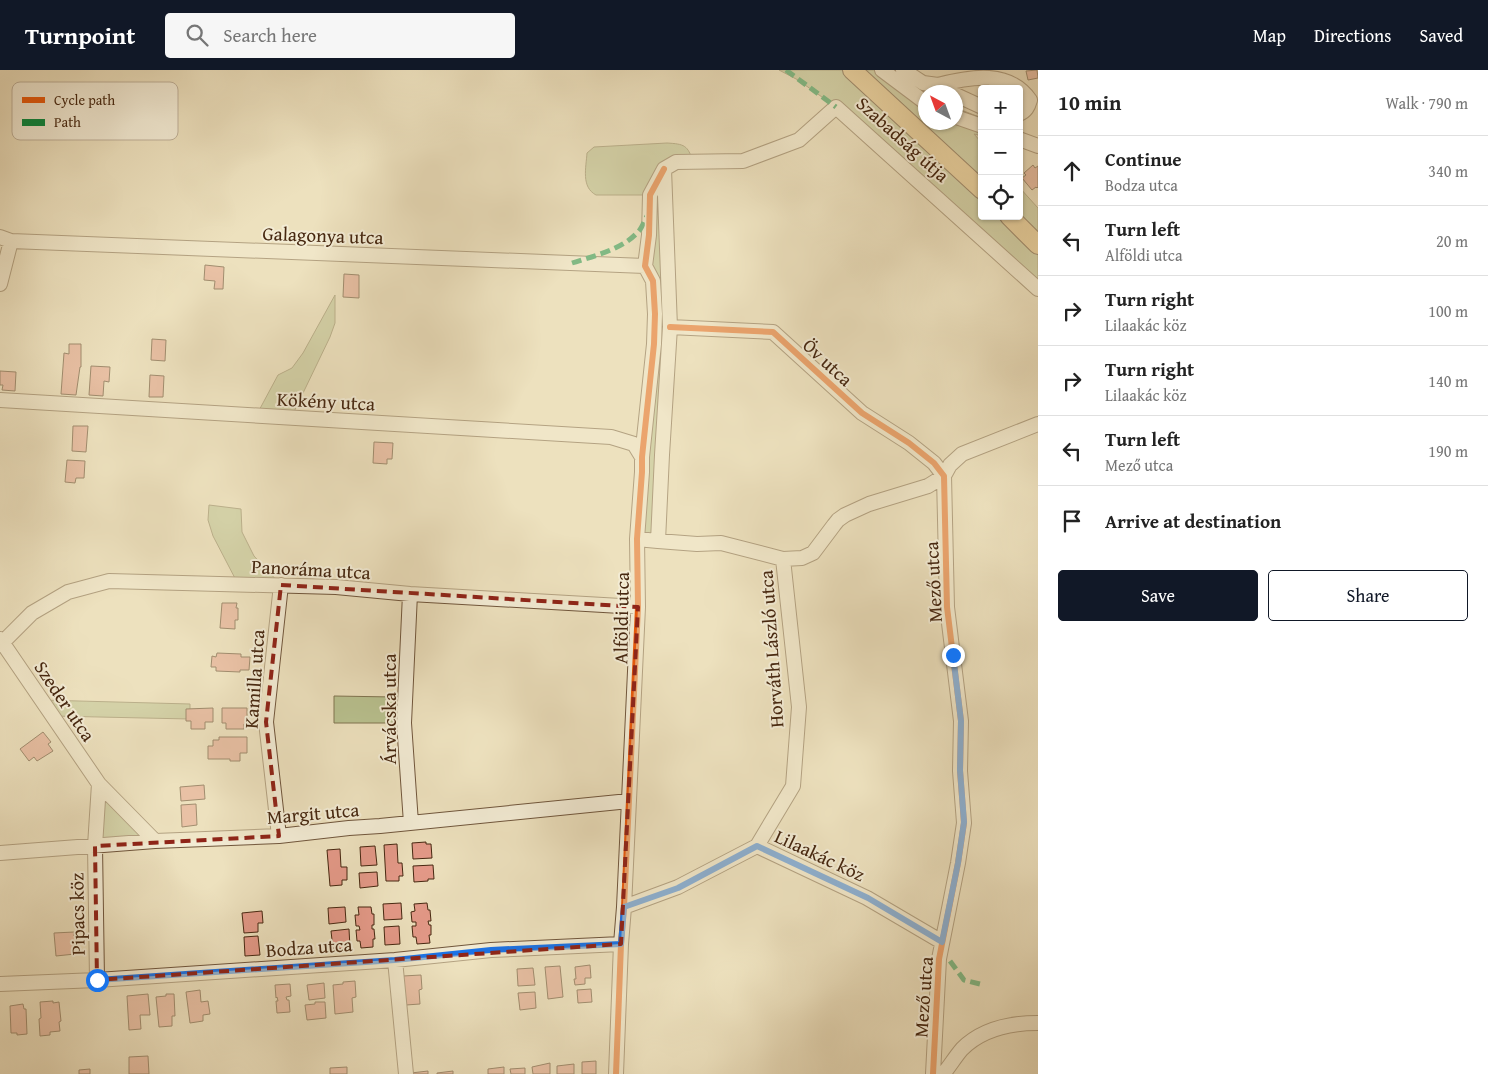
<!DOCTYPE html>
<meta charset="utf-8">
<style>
:root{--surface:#fff;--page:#f6f6f6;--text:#222;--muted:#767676;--line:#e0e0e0;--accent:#111827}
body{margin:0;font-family:"Gentium Book Plus",serif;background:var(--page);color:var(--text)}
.controls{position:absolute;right:15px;top:15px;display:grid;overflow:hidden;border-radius:5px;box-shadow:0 1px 4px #0004}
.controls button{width:45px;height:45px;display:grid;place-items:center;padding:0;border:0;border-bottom:1px solid var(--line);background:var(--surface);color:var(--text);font:25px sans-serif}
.compass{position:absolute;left:918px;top:15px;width:45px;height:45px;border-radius:50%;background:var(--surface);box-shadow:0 1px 4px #0004;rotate:319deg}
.stop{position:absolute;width:15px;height:15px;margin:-11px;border:4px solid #1a73e8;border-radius:50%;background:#fff}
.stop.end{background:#1a73e8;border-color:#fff;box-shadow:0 1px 5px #0008}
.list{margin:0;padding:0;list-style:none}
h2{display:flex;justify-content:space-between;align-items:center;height:65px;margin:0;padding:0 20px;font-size:21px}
h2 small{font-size:16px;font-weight:400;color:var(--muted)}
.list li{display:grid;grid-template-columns:32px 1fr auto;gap:15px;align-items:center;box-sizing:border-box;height:70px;padding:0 20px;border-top:1px solid var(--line)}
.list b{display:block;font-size:19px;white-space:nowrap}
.list p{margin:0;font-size:16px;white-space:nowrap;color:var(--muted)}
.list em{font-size:16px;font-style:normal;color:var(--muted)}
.actions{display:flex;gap:10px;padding:15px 20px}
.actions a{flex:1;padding:11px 0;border:1px solid var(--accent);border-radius:5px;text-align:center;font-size:18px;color:var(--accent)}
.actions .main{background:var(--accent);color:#fff}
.icon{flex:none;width:28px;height:28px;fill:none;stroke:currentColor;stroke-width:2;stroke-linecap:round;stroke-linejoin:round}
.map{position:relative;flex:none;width:1038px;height:1004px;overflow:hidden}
header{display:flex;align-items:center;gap:30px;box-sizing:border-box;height:70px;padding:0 25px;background:var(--accent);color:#fff}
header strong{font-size:24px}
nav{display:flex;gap:28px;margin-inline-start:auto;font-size:18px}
.search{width:350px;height:45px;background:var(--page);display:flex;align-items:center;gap:12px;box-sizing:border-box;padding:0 18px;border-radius:5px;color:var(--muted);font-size:19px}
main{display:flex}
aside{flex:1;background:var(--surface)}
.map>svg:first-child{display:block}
</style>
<header>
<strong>Turnpoint</strong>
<div class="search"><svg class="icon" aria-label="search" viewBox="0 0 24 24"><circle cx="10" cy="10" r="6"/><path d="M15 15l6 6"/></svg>Search here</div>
<nav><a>Map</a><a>Directions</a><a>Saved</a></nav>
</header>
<main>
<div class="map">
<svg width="1038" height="1004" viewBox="0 0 1038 1004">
<rect width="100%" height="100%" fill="#ede1be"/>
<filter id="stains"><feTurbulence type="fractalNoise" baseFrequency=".004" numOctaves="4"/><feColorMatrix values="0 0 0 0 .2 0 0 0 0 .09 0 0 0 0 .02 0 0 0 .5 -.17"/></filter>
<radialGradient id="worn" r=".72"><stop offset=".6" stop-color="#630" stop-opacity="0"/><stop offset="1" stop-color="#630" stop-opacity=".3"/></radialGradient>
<path fill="#b9c290" stroke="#807450" d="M779 0H893L925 25 926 52H956V38L982 48V66L974 64 982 73V146H1019V117L1038 138V219L836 37 798 10Z
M667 73C684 74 688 75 693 92L664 99 670 257 658 471 637 469 654 274 645 196 650 125H596C581 117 586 98 587 83L594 77Z
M335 225V253L330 267 291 348 256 346 278 305 292 298 303 283Z
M209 435 241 439 242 462 254 486 281 515 238 514 213 466 208 450Z
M334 626 394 627 393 653H334Z
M42 630 190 634V649L53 646Z
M99 714 155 771 95 776Z"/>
<path fill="#e49988" stroke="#462710" d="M1037 0 1038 8 1028 10 1026 1Z
M1033 95 1035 98 1038 96V117L1037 118 1036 117 1032 120 1022 108 1026 105 1024 103Z
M205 195 224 197 223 219H214L215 211 204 210Z
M344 204 359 205V228L343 227Z
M152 269 166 270 165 291 151 290Z
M69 274H81V297H80L76 325 61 324 64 283 69 284Z
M91 296 110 297 109 312 104 311 103 326 89 325Z
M0 301 16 302 15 321 2 320 3 315H0Z
M150 305 164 306 163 327H149Z
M73 356H88L86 382 72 381Z
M374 372 393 373 392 389H387V394L373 393Z
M67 390 85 391 84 408H76L75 413 65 412Z
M222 533H237L236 538H238V550H235V559L220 558Z
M217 583 241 584V587H250L249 600H240V602L216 601V597H211L212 586 216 587Z
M213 638V652H205V659H191V651H186V639Z
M222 638H247V654H244V659H226V653H222Z
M43 662 51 672 48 674 53 681 37 691 34 687 29 691 20 679Z
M219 667H247V683H240V691H230V689H208V676H213V670H219Z
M204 715 205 729 181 731 180 717Z
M196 734 197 755 182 757 181 735Z
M426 772V774H431L432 788 413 789 412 773Z
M397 774 398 793H402L403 806H399V811H386L384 775Z
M375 776 377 795 361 796 360 777Z
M340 779 341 797H347V810H342V815L330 816 327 780Z
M433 795 434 809H428V811L414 812 413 796Z
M377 802 378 816 360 818 359 803Z
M401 833 402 849 384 850 383 834Z
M427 833 428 840H430L431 851H428L429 855H431V865H429L430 873 417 874 416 867H413L412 856H416V852H412L411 842 415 841 414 834Z
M345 837 346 852 329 854 328 838Z
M358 837H371L372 844H374V855H372V859H374L375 869H373V877L361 878 360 871H357L356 860H360L359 856H356L355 845H359Z
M262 841 263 853H258V862L244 863 242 843Z
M399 856 400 874 385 875 384 857Z
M349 859 350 878 333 879 331 861Z
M74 862V866H78V876L74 877 75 884 56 886 54 863Z
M258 866 260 885 245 886 244 867Z
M590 895 591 908H585V914L575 915 574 909H576L575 897Z
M560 896 563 927 548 929 545 897Z
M533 898 535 915 518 916 517 899Z
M421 905 422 919 419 920 420 934 406 935 403 906Z
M355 911 356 927 352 928 353 942 335 944 333 915 343 914V912Z
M324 913 325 928 309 930 307 915Z
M290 914 291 926 286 927 287 930H289L290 942 277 943 276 931H278L277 927 276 928 275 915Z
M591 919 592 932 578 933 577 920Z
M200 920 201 932 208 931 210 944 203 945V951L190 953 186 922Z
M535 922 536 938 520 940 518 923Z
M148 924 150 945H140L141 959 129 960 127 926Z
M166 924H174L175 946H172V956L159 957 156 927 166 926Z
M53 931V933L59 932 61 951 59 952 60 961 50 962V965L40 966 39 949 41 948 40 932Z
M315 932H325L326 948 307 950 305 935 315 934Z
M23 934 24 939H26L27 964 17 965V963H11L10 936Z
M148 986 149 1004H129V987Z
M596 991V1004H582V992Z
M550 993V1004H533L532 997Z
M574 994V1004H557V996Z
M347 997V1004H330V998Z
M504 997V1004H488V999Z
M525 998V1004H511L510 999Z
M90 999V1004H79V1000Z
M428 1001V1004H411V1003Z
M453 1001V1004H437V1003Z"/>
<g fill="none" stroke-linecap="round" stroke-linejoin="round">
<defs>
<path id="minor" d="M882 0 926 33
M903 0 923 13 938 15 951 22
M938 15C972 6 1009 0 1030 30 1028 37 1026 41 1019 44
M956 25 982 37
M956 47 982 56
M1019 69 1038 76
M664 99 676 92 743 91 799 70 836 37 1038 219
M0 167 11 171 645 196
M0 214 11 171
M670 257 773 262 862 343 909 373 934 393 944 406 947 537 961 651 960 701 964 753 958 793 939 889 933 1004
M0 330 611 367 634 374 642 387
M637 469 658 471 662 385 670 257 664 99
M658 471 697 474 721 473 783 489 802 488 813 483 834 455 838 450 845 445 869 434 928 416 944 406 950 395 962 384 1038 354
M410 524 404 653 411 753
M0 569 99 714 95 776 97 910
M0 575 32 543 68 522 109 511 336 517 410 524 638 537
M99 714 155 771
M279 766 266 652 281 515
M757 776 793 716 799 637 783 489
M0 783 155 771 279 766 349 758 380 756 629 731
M624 837 678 817 757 776 867 828 942 872
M395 890 406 1004
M0 914 97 910 395 890 491 880 621 874
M616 1004 621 874 624 837 638 537 637 469 642 402V387L654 274 655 244 653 211 645 196 649 165 650 125 664 99
M943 1004C950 996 955 987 962 979 982 959 1011 953 1038 953"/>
<path id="major" d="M852 0 982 120
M1009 146 1038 175"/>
</defs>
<use href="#minor" stroke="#70563c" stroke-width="16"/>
<use href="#major" stroke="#462710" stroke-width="20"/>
<use href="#minor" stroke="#f3ecd5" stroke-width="14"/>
<use href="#major" stroke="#e6c07f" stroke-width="18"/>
<path stroke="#00873e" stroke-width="5" stroke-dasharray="10 5" stroke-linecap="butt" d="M786 0 836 37
M572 193C593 186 621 180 637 163 642 159 644 151 647 146
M950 891 964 910 980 914"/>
<defs>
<path id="cycleway" d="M670 257 773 262 862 343 909 373 934 393 944 406 947 537 961 651 960 701 964 753 958 793 939 889 933 1004
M616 1004 621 874 624 837 638 537 637 469 642 402V387L654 274 655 244 653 211 645 196 649 165 650 125 664 99"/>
</defs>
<use href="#cycleway" stroke="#f3ecd5" stroke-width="9"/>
<use href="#cycleway" stroke="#e8590c" stroke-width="6"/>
</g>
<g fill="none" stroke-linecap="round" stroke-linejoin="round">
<path stroke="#1a73e8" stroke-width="6" d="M97 910 395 890 491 880 621 874 624 837 678 818 757 776 868 828 942 872 958 793 964 752 960 700 961 651 953 585"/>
</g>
<path d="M0 0H1038V1004H0ZM281 515 638 537 621 874 97 910 95 776 279 766 266 652Z" fill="#ede1be" fill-opacity=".55" fill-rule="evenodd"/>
<path fill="none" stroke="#8f2418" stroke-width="4" stroke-dasharray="10 6" stroke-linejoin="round" d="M281 515 638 537 621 874 97 910 95 776 279 766 266 652Z"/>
<g text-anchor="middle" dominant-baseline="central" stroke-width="4" stroke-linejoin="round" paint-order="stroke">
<g font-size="19" fill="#462710" stroke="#f3ecd5">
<text transform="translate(903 69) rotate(42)">Szabadság útja</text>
<text transform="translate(323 165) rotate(2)">Galagonya utca</text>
<text transform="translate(828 292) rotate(43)">Öv utca</text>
<text transform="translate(326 331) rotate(3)">Kökény utca</text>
<text transform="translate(311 499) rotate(3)">Panoráma utca</text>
<text transform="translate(933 512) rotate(-93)">Mező utca</text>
<text transform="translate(621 548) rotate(-89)">Alföldi utca</text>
<text transform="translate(771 579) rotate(-94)">Horváth László utca</text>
<text transform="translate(254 609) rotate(-86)">Kamilla utca</text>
<text transform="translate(65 631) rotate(56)">Szeder utca</text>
<text transform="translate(389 639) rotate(-90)">Árvácska utca</text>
<text transform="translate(313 743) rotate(-5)">Margit utca</text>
<text transform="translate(820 785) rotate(25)">Lilaakác köz</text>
<text transform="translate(77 844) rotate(-91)">Pipacs köz</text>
<text transform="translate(309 877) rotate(-4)">Bodza utca</text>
<text transform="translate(923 927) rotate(-86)">Mező utca</text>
</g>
</g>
<rect x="12" y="12" width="166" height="58" rx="8" fill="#f3ecd5" stroke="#bfb19a" stroke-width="1"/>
<rect x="22" y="27" width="23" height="6" fill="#e8590c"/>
<rect x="22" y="49" width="23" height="7" fill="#00873e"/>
<g font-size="14" fill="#462710">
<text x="54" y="35">Cycle path</text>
<text x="54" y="57">Path</text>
</g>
<rect width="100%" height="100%" filter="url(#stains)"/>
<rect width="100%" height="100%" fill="url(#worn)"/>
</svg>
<div class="controls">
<button>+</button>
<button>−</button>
<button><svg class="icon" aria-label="locate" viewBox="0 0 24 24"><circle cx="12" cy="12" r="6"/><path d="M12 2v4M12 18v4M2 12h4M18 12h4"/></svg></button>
</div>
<svg class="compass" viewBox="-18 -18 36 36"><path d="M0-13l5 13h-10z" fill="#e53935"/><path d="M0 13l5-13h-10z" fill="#767676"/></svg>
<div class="stop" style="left:97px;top:910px"></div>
<div class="stop end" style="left:953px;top:585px"></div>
</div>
<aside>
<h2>10 min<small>Walk · 790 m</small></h2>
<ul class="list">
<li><svg class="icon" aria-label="ahead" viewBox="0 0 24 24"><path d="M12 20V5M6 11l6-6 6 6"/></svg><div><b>Continue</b><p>Bodza utca</p></div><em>340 m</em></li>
<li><svg class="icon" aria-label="left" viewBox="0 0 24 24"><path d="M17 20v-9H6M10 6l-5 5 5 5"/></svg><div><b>Turn left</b><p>Alföldi utca</p></div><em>20 m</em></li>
<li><svg class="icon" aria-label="right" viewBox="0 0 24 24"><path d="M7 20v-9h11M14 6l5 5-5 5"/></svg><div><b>Turn right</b><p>Lilaakác köz</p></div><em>100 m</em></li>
<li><svg class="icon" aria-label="right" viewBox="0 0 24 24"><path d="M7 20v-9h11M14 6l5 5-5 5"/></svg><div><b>Turn right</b><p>Lilaakác köz</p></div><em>140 m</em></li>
<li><svg class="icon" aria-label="left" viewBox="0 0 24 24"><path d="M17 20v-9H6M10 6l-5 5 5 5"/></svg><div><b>Turn left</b><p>Mező utca</p></div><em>190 m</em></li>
<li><svg class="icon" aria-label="arrive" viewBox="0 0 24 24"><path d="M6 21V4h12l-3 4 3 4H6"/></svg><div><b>Arrive at destination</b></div></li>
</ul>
<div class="actions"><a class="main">Save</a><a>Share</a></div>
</aside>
</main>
